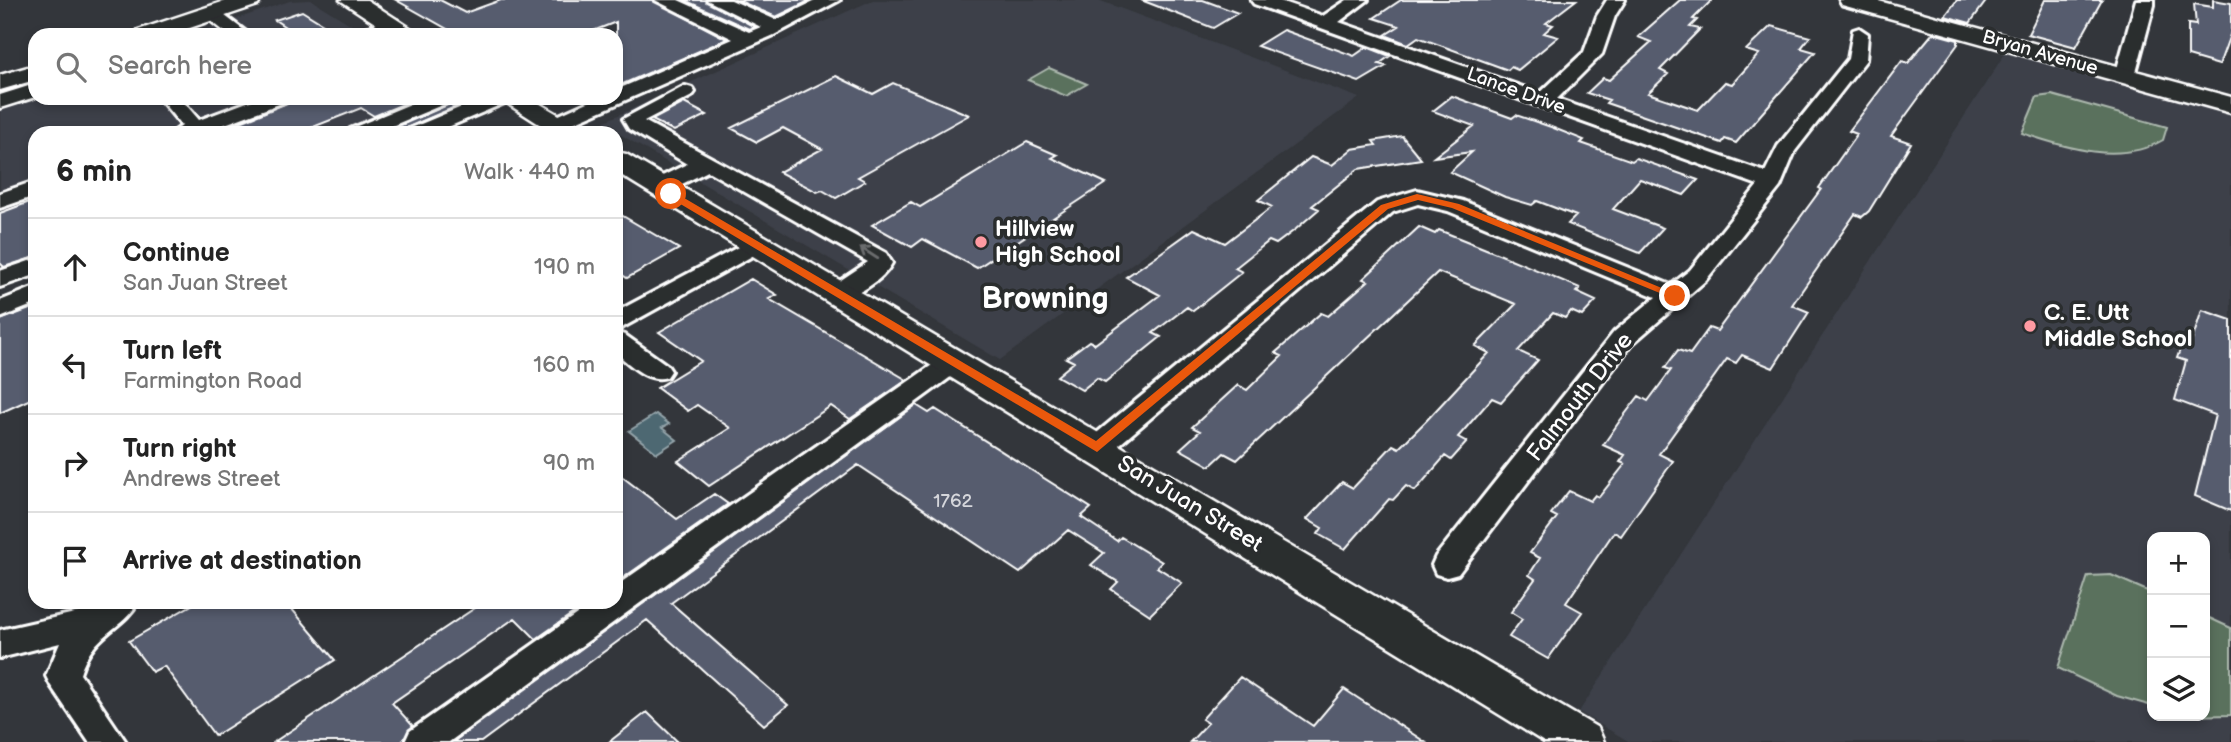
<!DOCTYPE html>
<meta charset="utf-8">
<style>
:root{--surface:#fff;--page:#f6f6f6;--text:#222;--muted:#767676;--line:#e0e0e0}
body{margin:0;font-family:"Balsamiq Sans",sans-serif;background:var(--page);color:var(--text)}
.controls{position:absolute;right:21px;bottom:21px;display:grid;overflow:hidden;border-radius:14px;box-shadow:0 4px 10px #0003}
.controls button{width:63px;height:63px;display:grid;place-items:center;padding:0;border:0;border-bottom:2px solid var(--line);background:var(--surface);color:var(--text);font:35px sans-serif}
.stop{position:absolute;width:21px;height:21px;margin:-16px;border:5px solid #ea580c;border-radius:50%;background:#fff}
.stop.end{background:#ea580c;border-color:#fff;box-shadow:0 2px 7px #0008}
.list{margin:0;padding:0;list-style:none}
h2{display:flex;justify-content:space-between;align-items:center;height:91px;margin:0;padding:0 28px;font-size:30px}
h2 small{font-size:23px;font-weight:400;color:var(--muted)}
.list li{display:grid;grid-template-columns:46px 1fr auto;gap:21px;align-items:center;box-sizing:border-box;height:98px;padding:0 28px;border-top:2px solid var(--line)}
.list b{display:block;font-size:26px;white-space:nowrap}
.list p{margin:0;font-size:23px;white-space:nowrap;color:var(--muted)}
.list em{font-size:23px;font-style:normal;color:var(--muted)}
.icon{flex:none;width:38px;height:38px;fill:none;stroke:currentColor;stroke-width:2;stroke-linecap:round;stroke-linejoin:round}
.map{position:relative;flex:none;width:2231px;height:742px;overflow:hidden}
.search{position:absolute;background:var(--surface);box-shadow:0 4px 10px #0003;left:28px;top:28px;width:595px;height:77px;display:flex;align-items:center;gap:18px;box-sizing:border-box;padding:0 24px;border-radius:21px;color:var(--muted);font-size:26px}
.panel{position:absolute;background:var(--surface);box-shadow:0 4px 10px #0003;left:28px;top:126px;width:595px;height:483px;border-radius:21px}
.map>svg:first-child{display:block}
</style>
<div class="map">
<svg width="2231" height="742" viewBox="0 0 2231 742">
<rect width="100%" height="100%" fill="#33363b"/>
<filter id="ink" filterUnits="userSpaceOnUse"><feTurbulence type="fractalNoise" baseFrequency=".0143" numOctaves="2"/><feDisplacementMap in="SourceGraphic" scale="14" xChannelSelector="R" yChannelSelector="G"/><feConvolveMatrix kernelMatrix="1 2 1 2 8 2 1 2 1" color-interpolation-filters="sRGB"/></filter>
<g filter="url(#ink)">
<path fill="#3e414a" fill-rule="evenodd" d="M311 0 368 35H189L290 1Z
M873 0H1098L1359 98 1000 360 601 123Z
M2006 52 2231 114V742H1630L1579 712ZM2152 537H2205V716H2152Z
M35 87V98H457L373 133H35V273L0 288V98Z"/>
<path fill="#5a715d" stroke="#acb8ae" stroke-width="2" d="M1049 68 1087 84 1066 96 1028 80Z
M2052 95 2167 127 2163 140C2120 165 2066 148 2022 133L2037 97Z
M2111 575 2152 593V706L2117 696 2058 668 2088 576Z
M2205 616 2231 628V715L2186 716H2184H2205Z"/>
<path fill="#4d6872" stroke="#94a4aa" stroke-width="2" d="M656 414 669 424 662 428 677 440 657 453 629 431Z"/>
<path fill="#565c6e" stroke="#fff" stroke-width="2" d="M396 0H440L465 13 501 0H653L727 39 616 87V22L583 35H458Z
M684 0H705L755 27 749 29Z
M737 0H811L776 17Z
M1141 0H1203L1238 13 1213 28Z
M1401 0H1576L1546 23 1553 25 1544 33 1558 37 1518 70 1511 67 1508 70 1418 37 1408 44 1385 35 1399 26 1374 18Z
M1680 0H1712L1693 19 1697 20 1690 27 1700 29 1660 70 1668 74 1648 93 1698 110 1725 82 1732 84 1759 54 1746 50 1771 26 1810 37 1801 48 1815 52 1736 143 1725 139 1722 143 1606 103 1609 100 1587 93 1603 78 1609 80 1651 42 1638 37Z
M1957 0H1987L1970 23 1945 16Z
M2045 0H2102L2076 47 2028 34Z
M2213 0 2231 3V32L2219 65 2188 56V24L2196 25 2194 4 2213 7Z
M302 11 326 26 297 35 275 20Z
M1283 30 1354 56 1367 47 1390 56 1379 64 1386 66 1359 82 1257 46Z
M1933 33 1958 40V44L1891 136 1911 143 1869 211 1862 217 1855 214 1792 305 1809 312 1773 368 1742 355 1736 363 1727 359 1659 454 1673 461 1621 536 1614 532 1566 603 1582 612 1548 659 1509 637 1522 619 1511 612 1535 579 1529 575 1540 558 1530 553 1557 517 1551 514 1569 491 1590 501 1595 495 1599 497 1625 464 1620 462 1625 455 1603 445 1619 422 1639 396 1648 401 1671 370 1665 368 1678 350 1690 354 1709 328 1717 331 1821 189 1819 188 1857 134 1849 131 1902 61 1908 63Z
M836 76 873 94 893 83 969 115 858 177 865 181 836 198 822 190 817 192 779 172 822 149 783 128 757 142 731 128Z
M1452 96 1512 118 1516 115 1551 127 1584 140 1581 143 1632 161 1636 158 1698 180 1684 195 1640 179 1613 209 1663 228 1640 253 1568 224 1576 216 1537 201 1532 205 1505 197 1450 172 1472 152 1434 157 1474 126 1433 111Z
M299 98H418L374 116 361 108 298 133H214Z
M455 98H476L408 127 403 133 392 129 450 104Z
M684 103 707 115 674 131 652 120Z
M1402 136 1421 159 1358 169 1312 206 1319 209 1296 229 1276 244 1269 241 1235 268 1242 272 1193 311 1187 307 1153 333 1161 337 1105 382 1097 378 1082 390 1057 376 1074 362 1066 358 1089 341 1095 344 1160 295 1126 277 1152 259 1194 229 1225 243 1272 207 1258 200 1311 157 1332 165 1352 149 1376 145 1373 141Z
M1027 142 1057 155 1052 158 1106 183 977 268 923 239 912 247 872 225 911 202 920 207Z
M35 200V257L4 267 0 263V213Z
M616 212 679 249 627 278 616 271Z
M1419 227 1435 234 1439 230 1501 255 1580 288 1576 292 1596 301 1582 316 1571 311 1565 318 1553 313 1518 351 1538 360 1501 402 1492 398 1458 437 1467 442 1451 460 1445 456 1415 491 1406 486 1393 500 1389 499 1345 549 1318 534 1322 528 1307 519 1342 482 1353 488 1393 445 1399 448 1426 421 1489 353 1475 346 1516 304 1438 272 1237 460 1224 453 1210 466 1180 449 1200 431 1192 427 1238 385 1247 390 1282 356 1275 353 1321 313 1328 316 1368 281 1363 279Z
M751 279 777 295 769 299 907 380 850 419 831 406 709 486 678 461 730 428 697 405 688 411 657 388 701 361 659 332Z
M35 307V397L0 413V320Z
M2202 310 2231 320V511L2195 496 2215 415 2175 400 2186 361 2177 358 2183 341 2191 344Z
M916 405 929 413 935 409 1091 508 1081 517 1117 541 1121 537 1162 562 1157 567 1182 583 1150 615 1111 589 1118 582 1091 565 1104 553 1068 530 1020 573 858 465 671 603 788 705 764 725 647 620 481 742H453Z
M616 472 677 519 714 494 728 504 616 583Z
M197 602H286L335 660 215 736 164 666 152 672 129 641Z
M484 602H589L536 639 515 618 392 703 413 726 402 742H274Z
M1240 677 1313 726 1344 689 1425 742H1190L1208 723 1202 719Z
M647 712 678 742H609Z"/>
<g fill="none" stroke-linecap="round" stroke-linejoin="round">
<defs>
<path id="minor" d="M655 0H678L749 32 761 27 707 0H731L776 20 817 0H840L774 35 562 128H548L545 124 548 120 597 98H616V90L733 39Z
M1251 0H1277L1323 16 1347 0H1368L1339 22 1540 93 1584 52 1597 16 1607 0H1625L1615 16 1602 54 1557 99 1765 172 1778 146 1848 59 1853 30 1859 28 1868 34 1866 60 1795 151 1780 187 1706 280 1632 344 1458 574 1447 577 1436 574 1432 565 1436 556 1614 332 1656 297 1448 211 1418 204 1393 212 1107 455 1097 458 1087 455 1083 448 1087 441 1377 202 1417 190 1463 201 1671 285 1690 270 1758 185 1254 4Z
M2136 0H2154V5L2135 76 2125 82 2115 76Z
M210 8 216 9 250 35H229L201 13Z
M391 19 397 20 400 24C388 37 370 35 354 35L357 31Z
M35 84V97L0 108V95Z
M685 86 692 88 695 92 692 96 644 121 886 253 892 263C883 281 849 303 829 298L826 293 829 288 868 262 708 171 668 191H652L649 186 652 181 687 164 629 129 623 119Z
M159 98H180L199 120 258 98H287L284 102 201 133H172L182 126Z
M425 98H452L449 102 375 133H347L350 129Z
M483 98H510L507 102 434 133H406L409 129Z
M35 181V196L0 208V193Z
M757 237 765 239 769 244 765 249 616 331V312Z
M35 259V275L0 287V271Z
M35 287V304L0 318V301Z
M616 333 625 335 667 365 671 371 667 377C647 383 631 365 616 353Z
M954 353 963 356 967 362 963 368 449 742H405L410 731 594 602H616V586L945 356Z
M98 602H138C123 630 93 632 80 674L126 742H89L51 686 46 676 60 643 0 658V630L88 610Z"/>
<path id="major" d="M228 0H261L258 5 169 35H134L138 30Z
M340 0H367L421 35H393Z
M1839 0H1875L2231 97V113L1842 5Z
M35 65V80L0 90V75Z
M499 98H530L580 127 584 133H553Z
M616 152 626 154 1598 728 1604 742H1544L616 172Z"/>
</defs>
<use href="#minor" stroke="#fff" stroke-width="6"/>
<use href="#major" stroke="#fff" stroke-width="5"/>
<use href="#minor" fill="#2a2d2e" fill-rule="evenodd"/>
<use href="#major" fill="#2a2d2e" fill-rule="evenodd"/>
</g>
<defs><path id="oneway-shaft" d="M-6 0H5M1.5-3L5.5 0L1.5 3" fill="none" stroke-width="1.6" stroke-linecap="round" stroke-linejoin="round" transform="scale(1.75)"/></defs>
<use stroke="#6a6c6d" href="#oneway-shaft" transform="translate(869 253) rotate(-147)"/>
</g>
<path fill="#ea580c" d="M667 192H674L1096 441 1381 205 1417 194 1459 204 1681 296 1672 298 1452 208 1418 200 1388 209 1097 452 667 196Z"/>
<g fill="#ff9aa2" stroke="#2a2d2e" stroke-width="2.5">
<circle cx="981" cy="242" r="7"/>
<circle cx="2030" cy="326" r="7"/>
</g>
<g text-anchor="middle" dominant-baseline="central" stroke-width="7" stroke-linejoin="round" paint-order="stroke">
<g font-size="19" fill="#fff" stroke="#2a2d2e">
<text transform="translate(2040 53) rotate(16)">Bryan Avenue</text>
<text transform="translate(1516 91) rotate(20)">Lance Drive</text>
</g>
<g font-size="19" fill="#d5d6db">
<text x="953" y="501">1762</text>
</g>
<g font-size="23" font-weight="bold" fill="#fff" stroke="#2a2d2e" text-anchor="start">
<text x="995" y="229">Hillview<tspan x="995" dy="26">High School</tspan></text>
<text x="2044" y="313">C. E. Utt<tspan x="2044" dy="26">Middle School</tspan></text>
</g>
<g font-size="23" fill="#fff" stroke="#2a2d2e">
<text transform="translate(1580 397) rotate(-52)">Falmouth Drive</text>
<text transform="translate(1190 504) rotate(31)">San Juan Street</text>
</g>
<g font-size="30" font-weight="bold" fill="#fff" stroke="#2a2d2e">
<text x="1045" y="299">Browning</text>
</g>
</g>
</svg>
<div class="controls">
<button>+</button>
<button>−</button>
<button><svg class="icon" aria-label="layers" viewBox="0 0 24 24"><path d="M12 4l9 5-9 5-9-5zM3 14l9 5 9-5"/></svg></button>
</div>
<div class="stop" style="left:671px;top:194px"></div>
<div class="stop end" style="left:1675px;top:296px"></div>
<div class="search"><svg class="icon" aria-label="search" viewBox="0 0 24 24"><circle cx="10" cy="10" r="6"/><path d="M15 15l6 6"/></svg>Search here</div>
<section class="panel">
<h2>6 min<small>Walk · 440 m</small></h2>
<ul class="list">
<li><svg class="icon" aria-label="ahead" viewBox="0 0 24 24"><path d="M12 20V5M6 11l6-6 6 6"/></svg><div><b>Continue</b><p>San Juan Street</p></div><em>190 m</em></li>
<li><svg class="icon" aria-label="left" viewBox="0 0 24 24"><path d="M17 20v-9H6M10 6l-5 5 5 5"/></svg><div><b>Turn left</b><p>Farmington Road</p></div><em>160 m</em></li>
<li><svg class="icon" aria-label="right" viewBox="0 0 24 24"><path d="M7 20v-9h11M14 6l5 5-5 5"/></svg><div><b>Turn right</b><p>Andrews Street</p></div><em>90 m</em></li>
<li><svg class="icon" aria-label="arrive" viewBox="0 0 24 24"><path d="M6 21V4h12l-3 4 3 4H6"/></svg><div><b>Arrive at destination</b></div></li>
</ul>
</section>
</div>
